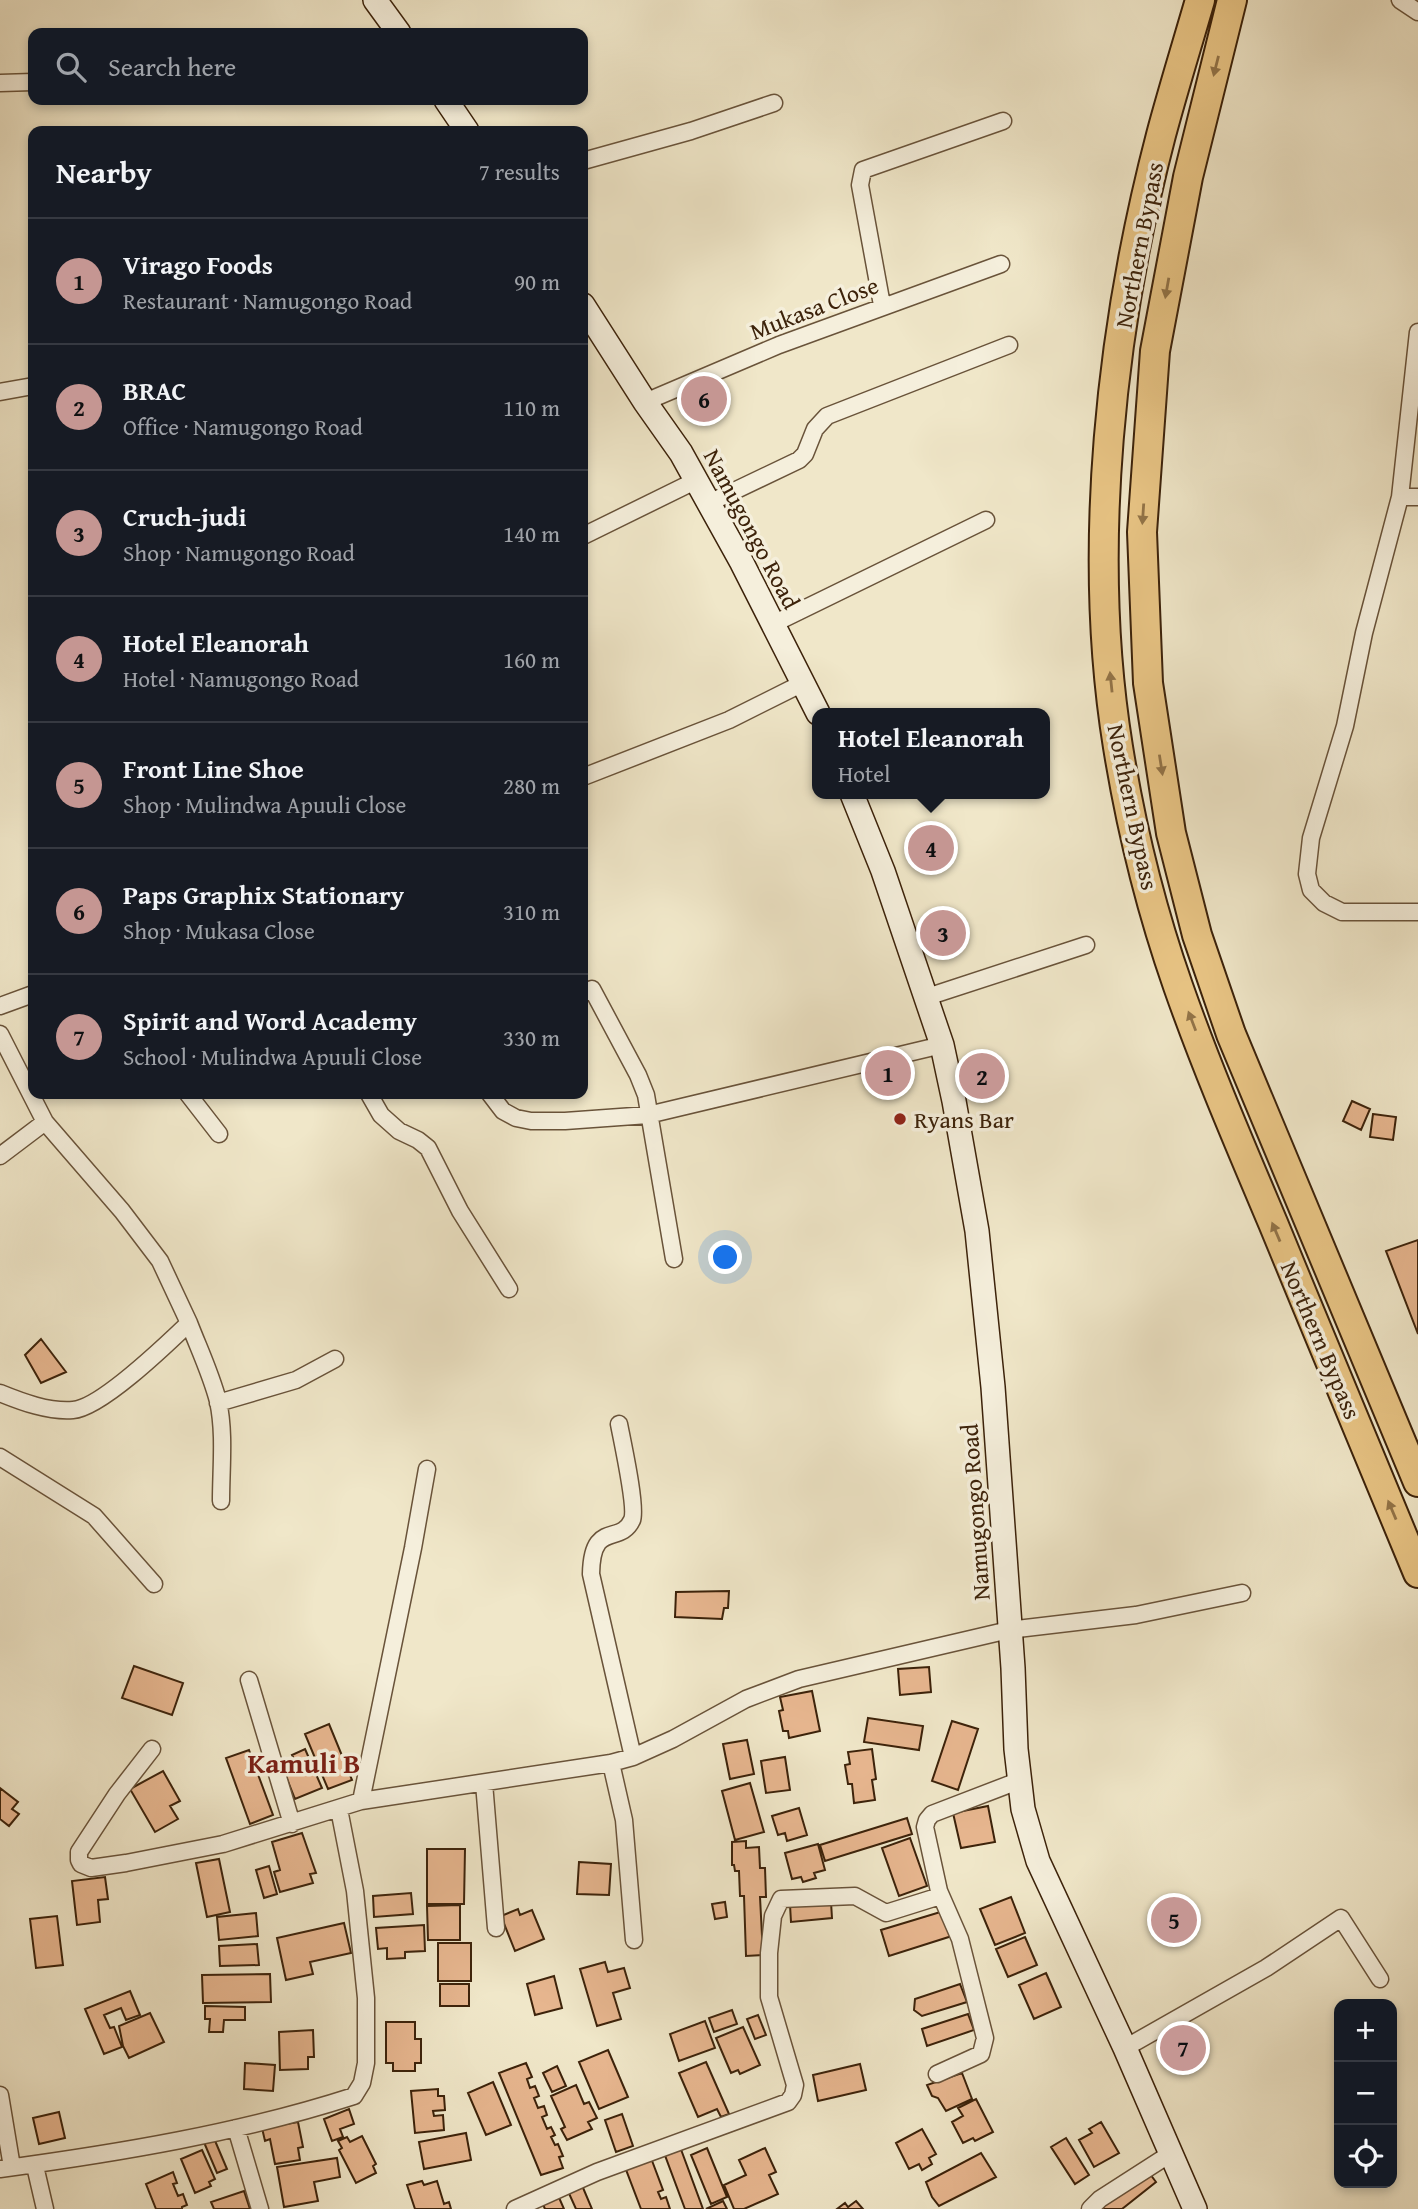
<!DOCTYPE html>
<meta charset="utf-8">
<style>
:root{--surface:#171b24;--page:#242831;--text:#f1f3f6;--muted:#9ea1a6;--line:#363941;--accent:#c59692}
body{margin:0;font-family:"Gentium Book Plus",serif;background:var(--page);color:var(--text)}
.controls{position:absolute;right:21px;bottom:21px;display:grid;overflow:hidden;border-radius:14px;box-shadow:0 4px 10px #0003}
.controls button{width:63px;height:63px;display:grid;place-items:center;padding:0;border:0;border-bottom:2px solid var(--line);background:var(--surface);color:var(--text);font:35px sans-serif}
.you{position:absolute;left:726px;top:1258px;width:24px;height:24px;margin:-18px;border:5px solid #fff;border-radius:50%;background:#1a73e8;box-shadow:0 0 0 10px #1a73e833}
.badge{display:grid;place-items:center;width:46px;height:46px;border-radius:50%;background:var(--accent);color:#111;font-size:23px;font-weight:700}
.pin{position:absolute;translate:-50% -50%;border:4px solid #fff;box-shadow:0 2px 7px #0006}
.popup{position:absolute;left:812px;top:708px;width:238px;height:91px;box-sizing:border-box;display:grid;place-content:center;border-radius:14px;background:var(--surface);filter:drop-shadow(0 2px 5px #0005);font-size:23px;white-space:nowrap;color:var(--muted)}
.popup b{font-size:26px;color:var(--text)}
.popup::after{content:'';position:absolute;left:50%;top:100%;margin-left:-14px;border:14px solid transparent;border-top-color:var(--surface)}
.list{margin:0;padding:0;list-style:none}
h2{display:flex;justify-content:space-between;align-items:center;height:91px;margin:0;padding:0 28px;font-size:30px}
h2 small{font-size:23px;font-weight:400;color:var(--muted)}
.list li{display:grid;grid-template-columns:46px 1fr auto;gap:21px;align-items:center;box-sizing:border-box;height:126px;padding:0 28px;border-top:2px solid var(--line)}
.list b{display:block;font-size:26px;white-space:nowrap}
.list p{margin:0;font-size:23px;white-space:nowrap;color:var(--muted)}
.list em{font-size:23px;font-style:normal;color:var(--muted)}
.icon{flex:none;width:38px;height:38px;fill:none;stroke:currentColor;stroke-width:2;stroke-linecap:round;stroke-linejoin:round}
.map{position:relative;flex:none;width:1418px;height:2209px;overflow:hidden}
.search{position:absolute;background:var(--surface);box-shadow:0 4px 10px #0003;left:28px;top:28px;width:560px;height:77px;display:flex;align-items:center;gap:18px;box-sizing:border-box;padding:0 24px;border-radius:14px;color:var(--muted);font-size:26px}
.panel{position:absolute;background:var(--surface);box-shadow:0 4px 10px #0003;left:28px;top:126px;width:560px;height:973px;border-radius:14px}
.map>svg:first-child{display:block}
</style>
<div class="map">
<svg width="1418" height="2209" viewBox="0 0 1418 2209">
<rect width="100%" height="100%" fill="#f0e7c9"/>
<filter id="stains"><feTurbulence type="fractalNoise" baseFrequency=".00286" numOctaves="4"/><feColorMatrix values="0 0 0 0 .2 0 0 0 0 .09 0 0 0 0 .02 0 0 0 .5 -.17"/></filter>
<radialGradient id="worn" r=".72"><stop offset=".6" stop-color="#630" stop-opacity="0"/><stop offset="1" stop-color="#630" stop-opacity=".3"/></radialGradient>
<path fill="#e7b68f" stroke="#3c220a" stroke-width="2" d="M1352 1101 1370 1109 1361 1130 1343 1121Z
M1373 1114 1396 1117 1393 1140 1370 1137Z
M1418 1240V1334L1386 1251Z
M41 1339 66 1372 41 1383 25 1355Z
M729 1591 728 1608H724L722 1619 675 1617 676 1592Z
M134 1666 183 1683 172 1715 122 1698Z
M929 1667 931 1692 900 1695 898 1669Z
M812 1691 820 1731 789 1738 788 1731H783L779 1711 783 1710 780 1697Z
M868 1718 923 1726 919 1750 864 1742Z
M952 1721 978 1729 958 1790 932 1781Z
M329 1724 352 1780 328 1789 305 1734Z
M747 1740 754 1774 730 1779 723 1744Z
M305 1749 322 1788 295 1799 281 1764 294 1759 292 1755Z
M872 1749 876 1779 872 1780 875 1800 854 1803 852 1784H848L845 1765 850 1764 848 1752Z
M249 1750 273 1815 250 1824 226 1758Z
M785 1757 790 1790 766 1793 761 1761Z
M163 1771 180 1801 170 1806 178 1819 155 1832 130 1789Z
M750 1783 764 1832 735 1840 722 1791Z
M0 1788 18 1802 12 1809 19 1814 9 1826 0 1819Z
M988 1806 995 1842 961 1848 953 1813Z
M799 1808 807 1835 787 1841 785 1833 778 1835 772 1816Z
M907 1818 912 1834 825 1861 820 1845Z
M302 1833 316 1873 310 1874 313 1883 280 1892 274 1872 280 1870 272 1842Z
M910 1838 927 1886 899 1896 882 1848Z
M746 1841V1848L759 1847 760 1868H765L766 1897H760L763 1955 746 1956 744 1896H740L739 1871H735L734 1865H732V1842Z
M818 1844 825 1870 814 1873 816 1878 803 1882 801 1877 792 1879 785 1853Z
M427 1849H465L464 1904H427Z
M219 1859 230 1912 207 1917 196 1863Z
M579 1862 611 1864 609 1895 577 1894Z
M269 1866 277 1894 264 1898 256 1870Z
M105 1877 108 1899 98 1900 100 1922 77 1925 72 1881Z
M411 1893 413 1914 374 1917 373 1896Z
M1011 1897 1025 1933 995 1945 980 1909Z
M725 1902 727 1917 715 1919 712 1904Z
M831 1902 832 1918 791 1922 790 1905Z
M460 1905V1940H428L427 1906Z
M518 1909 520 1915 532 1910 544 1939 515 1951 501 1916Z
M947 1910 955 1935 889 1956 881 1930Z
M256 1913 258 1936 219 1940 217 1917Z
M57 1916 63 1965 36 1968 30 1919Z
M344 1923 351 1953 310 1962 313 1974 286 1980 277 1938Z
M424 1925 425 1951 405 1952V1958L387 1959V1948L378 1949 376 1928Z
M1025 1937 1037 1965 1008 1977 996 1949Z
M438 1943H471V1981H438Z
M257 1944 259 1965 220 1966 219 1946Z
M605 1962 608 1972 624 1968 630 1988 613 1993 621 2019 597 2026 580 1969Z
M1046 1973 1061 2007 1034 2019 1019 1985Z
M270 1974 271 2002 203 2003 202 1975Z
M554 1976 562 2008 535 2015 527 1984Z
M440 1984H469V2006H440Z
M960 1984 967 2002 922 2016 914 2010 915 1999Z
M130 1991 140 2015 126 2020 121 2008 104 2015 110 2028 114 2027 122 2047 104 2054 85 2009Z
M205 2006 245 2007V2020H224L223 2032H209L210 2019H205Z
M732 2010 737 2024 714 2032 709 2018Z
M150 2013 164 2042 129 2058 123 2046 119 2026Z
M968 2014 974 2030 927 2046 922 2029Z
M758 2015 766 2035 755 2039 747 2019Z
M705 2021 715 2048 679 2061 670 2034Z
M386 2022H415V2039H421V2063H415V2071H393V2063H386Z
M743 2027 760 2065 740 2074 738 2070 731 2073 716 2038Z
M313 2030 314 2057H308V2069L280 2070 279 2032Z
M608 2050 628 2097 599 2109 579 2062Z
M706 2062 729 2114 721 2117 717 2109 698 2117 679 2073Z
M245 2063 275 2065 273 2091 244 2089Z
M526 2063 532 2077 527 2079 530 2088 535 2086 539 2096 534 2098 538 2108 544 2106 547 2115 542 2117 547 2129 551 2127 555 2135 551 2137 555 2145 558 2144 563 2156 559 2157 563 2168 541 2175 499 2073Z
M860 2064 866 2090 818 2101 813 2075Z
M557 2066 566 2086 552 2092 543 2073Z
M962 2073 972 2099 946 2111 938 2098 932 2096 927 2085Z
M493 2082 511 2125 486 2135 468 2093Z
M576 2085 584 2104 589 2102 597 2118 588 2122 592 2129 567 2140 561 2129 565 2127 551 2096Z
M438 2089V2096H444L445 2110 433 2111 434 2116 443 2115 444 2130 415 2133 411 2091Z
M976 2099 993 2132 975 2141 973 2138 963 2143 952 2122 963 2116 958 2108Z
M349 2109 354 2124 340 2129 343 2137 332 2141 324 2119Z
M59 2112 65 2138 39 2144 33 2118Z
M622 2114 633 2146 616 2152 605 2120Z
M298 2122 303 2147 298 2148 300 2160 275 2164 270 2139 265 2141 262 2128Z
M1101 2122 1119 2153 1094 2167 1079 2140 1092 2133 1089 2129Z
M922 2129 936 2154 929 2158 932 2164 922 2170 919 2164 909 2169 896 2143Z
M466 2133 471 2160 424 2169 419 2142Z
M213 2136 227 2169 217 2173 203 2140Z
M362 2136 376 2164 373 2166 376 2173 356 2183 339 2150 342 2148 338 2141 347 2137 350 2142Z
M1066 2138 1089 2175 1075 2184 1051 2147Z
M679 2144 703 2209H685L663 2150Z
M707 2148 727 2197 711 2204 691 2155Z
M765 2148 776 2172 769 2175 778 2194 744 2209H734L724 2185 746 2175 739 2160Z
M202 2150 215 2179 209 2182 211 2186 195 2193 181 2159Z
M981 2153 996 2177 939 2206 932 2197 926 2182Z
M337 2158 340 2177 314 2182 318 2201 284 2207 277 2167Z
M651 2158 663 2190 658 2192 661 2199 666 2197 670 2209H641L625 2167Z
M1147 2170 1156 2182 1122 2209H1098Z
M173 2172 177 2183 173 2184 178 2196 183 2194 187 2205 182 2207V2209H156L146 2184Z
M422 2181 424 2185 437 2181 444 2204 449 2202 451 2209H415L407 2185Z
M581 2183 592 2209H576L567 2189Z
M244 2191 250 2209H214L211 2202Z
M557 2193 564 2209H545L541 2200Z
M723 2201 727 2209H706Z
M856 2201 863 2209H837L845 2203 848 2207Z"/>
<g fill="none" stroke-linecap="round" stroke-linejoin="round">
<defs>
<path id="minor" d="M1400 0 1418 12
M0 83 33 82
M583 161 691 131 774 103
M882 305 860 185 863 170 1003 121
M1418 332 1400 497 1364 633 1345 726 1311 838 1307 874 1311 890 1324 903 1342 912H1418
M0 392 33 386
M645 402 779 345 1001 264
M1400 497H1418
M709 503 799 460 805 454 815 429 827 416 1009 345
M583 536 697 480
M773 624 986 520
M583 777 729 720 803 683
M583 993 592 989 638 1075 646 1095 674 1259
M927 997 1086 945
M0 1006 33 994
M0 1034 45 1122 122 1211 160 1261 189 1323C167 1344 101 1408 73 1410 49 1412 22 1402 0 1393
M188 1094 219 1134
M369 1094 381 1115 399 1131 418 1140 428 1148 460 1211 509 1289
M490 1094 503 1111 516 1118 531 1121H565L648 1115 942 1045
M0 1156 45 1122
M189 1323C199 1349 211 1374 218 1401 225 1433 221 1468 221 1501
M218 1403 296 1380 335 1359
M619 1424C622 1440 637 1508 632 1520 620 1546 592 1519 591 1574L633 1757
M0 1457 94 1516 154 1584
M249 1680 292 1824
M152 1749 117 1794 79 1852V1860L81 1864 91 1868 126 1863 223 1844 361 1801 611 1763 633 1757 673 1739 746 1699 799 1679 1009 1630 1136 1615 1242 1593
M611 1763 624 1820 634 1940
M484 1783 496 1928
M361 1801 413 1548 427 1469
M1125 2048 1266 1968 1341 1918 1380 1979
M937 2074 981 2054 985 2038 960 1939 939 1891
M0 2095 12 2167
M236 2128 260 2209
M35 2166 45 2209
M0 2169C118 2153 240 2133 354 2096L362 2083 366 2063V1998L355 1891 339 1809
M515 2209 597 2172 788 2102 793 2095 795 2085 769 1997V1953L773 1916 781 1899 855 1896 886 1913 937 1897 939 1891 925 1827 927 1820 932 1814 1018 1781
M1090 2209 1100 2199 1170 2154"/>
<path id="secondary" d="M375 0 399 33
M446 100 467 131
M583 305 645 402 681 453 742 563 818 713
M852 794 883 871 942 1045 954 1101 977 1231 993 1387 1013 1668 1016 1749 1023 1809 1038 1861 1125 2048 1195 2209"/>
<path id="motorway" d="M1200 0C1187 45 1173 90 1161 135 1111 326 1086 550 1118 747 1131 827 1151 909 1178 986 1206 1066 1240 1145 1273 1223 1321 1340 1370 1457 1418 1573
M1232 0 1188 177 1155 351 1142 532 1148 683 1171 833 1197 935 1231 1034 1418 1482"/>
</defs>
<use href="#minor" stroke="#69533a" stroke-width="19"/>
<use href="#secondary" stroke="#3c220a" stroke-width="26"/>
<use href="#motorway" stroke="#3c220a" stroke-width="32"/>
<use href="#minor" stroke="#f5efdc" stroke-width="16"/>
<use href="#secondary" stroke="#f5efdc" stroke-width="23"/>
<use href="#motorway" stroke="#e8c484" stroke-width="28"/>
</g>
<defs><path id="oneway-solid" d="M-6-.8H1V-3.2L6.5 0L1 3.2V.8H-6Z" transform="scale(1.75)"/></defs>
<g fill="#927347">
<use href="#oneway-solid" transform="translate(1216 66) rotate(104)"/>
<use href="#oneway-solid" transform="translate(1167 288) rotate(100)"/>
<use href="#oneway-solid" transform="translate(1143 514) rotate(94)"/>
<use href="#oneway-solid" transform="translate(1111 682) rotate(-96)"/>
<use href="#oneway-solid" transform="translate(1161 765) rotate(81)"/>
<use href="#oneway-solid" transform="translate(1192 1021) rotate(-111)"/>
<use href="#oneway-solid" transform="translate(1276 1232) rotate(-113)"/>
<use href="#oneway-solid" transform="translate(1392 1510) rotate(-113)"/>
</g>
<circle fill="#8f2418" stroke="#f5efdc" stroke-width="2.5" cx="900" cy="1119" r="7"/>
<g text-anchor="middle" dominant-baseline="central" stroke-width="7" stroke-linejoin="round" paint-order="stroke">
<g font-size="24" fill="#3c220a" stroke="#f5efdc">
<text transform="translate(1139 245) rotate(-79)">Northern Bypass</text>
<text transform="translate(814 308) rotate(-21)">Mukasa Close</text>
<text transform="translate(752 529) rotate(62)">Namugongo Road</text>
<text transform="translate(1133 807) rotate(78)">Northern Bypass</text>
<text transform="translate(1321 1340) rotate(67)">Northern Bypass</text>
<text transform="translate(975 1512) rotate(-94)">Namugongo Road</text>
</g>
<g font-size="24" fill="#3c220a" stroke="#f5efdc" text-anchor="start">
<text x="914" y="1119">Ryans Bar</text>
</g>
<g font-size="28" font-weight="bold" fill="#7a1f14" stroke="#f5efdc">
<text x="304" y="1762">Kamuli B</text>
</g>
</g>
<rect width="100%" height="100%" filter="url(#stains)"/>
<rect width="100%" height="100%" fill="url(#worn)"/>
</svg>
<div class="controls">
<button>+</button>
<button>−</button>
<button><svg class="icon" aria-label="locate" viewBox="0 0 24 24"><circle cx="12" cy="12" r="6"/><path d="M12 2v4M12 18v4M2 12h4M18 12h4"/></svg></button>
</div>
<div class="you"></div>
<div class="pin badge" style="left:888px;top:1073px">1</div>
<div class="pin badge" style="left:982px;top:1076px">2</div>
<div class="pin badge" style="left:943px;top:933px">3</div>
<div class="pin badge" style="left:931px;top:848px">4</div>
<div class="popup"><b>Hotel Eleanorah</b>Hotel</div>
<div class="pin badge" style="left:1174px;top:1920px">5</div>
<div class="pin badge" style="left:704px;top:399px">6</div>
<div class="pin badge" style="left:1183px;top:2048px">7</div>
<div class="search"><svg class="icon" aria-label="search" viewBox="0 0 24 24"><circle cx="10" cy="10" r="6"/><path d="M15 15l6 6"/></svg>Search here</div>
<section class="panel">
<h2>Nearby<small>7 results</small></h2>
<ul class="list">
<li><span class="badge">1</span><div><b>Virago Foods</b><p>Restaurant · Namugongo Road</p></div><em>90 m</em></li>
<li><span class="badge">2</span><div><b>BRAC</b><p>Office · Namugongo Road</p></div><em>110 m</em></li>
<li><span class="badge">3</span><div><b>Cruch-judi</b><p>Shop · Namugongo Road</p></div><em>140 m</em></li>
<li><span class="badge">4</span><div><b>Hotel Eleanorah</b><p>Hotel · Namugongo Road</p></div><em>160 m</em></li>
<li><span class="badge">5</span><div><b>Front Line Shoe</b><p>Shop · Mulindwa Apuuli Close</p></div><em>280 m</em></li>
<li><span class="badge">6</span><div><b>Paps Graphix Stationary</b><p>Shop · Mukasa Close</p></div><em>310 m</em></li>
<li><span class="badge">7</span><div><b>Spirit and Word Academy</b><p>School · Mulindwa Apuuli Close</p></div><em>330 m</em></li>
</ul>
</section>
</div>
